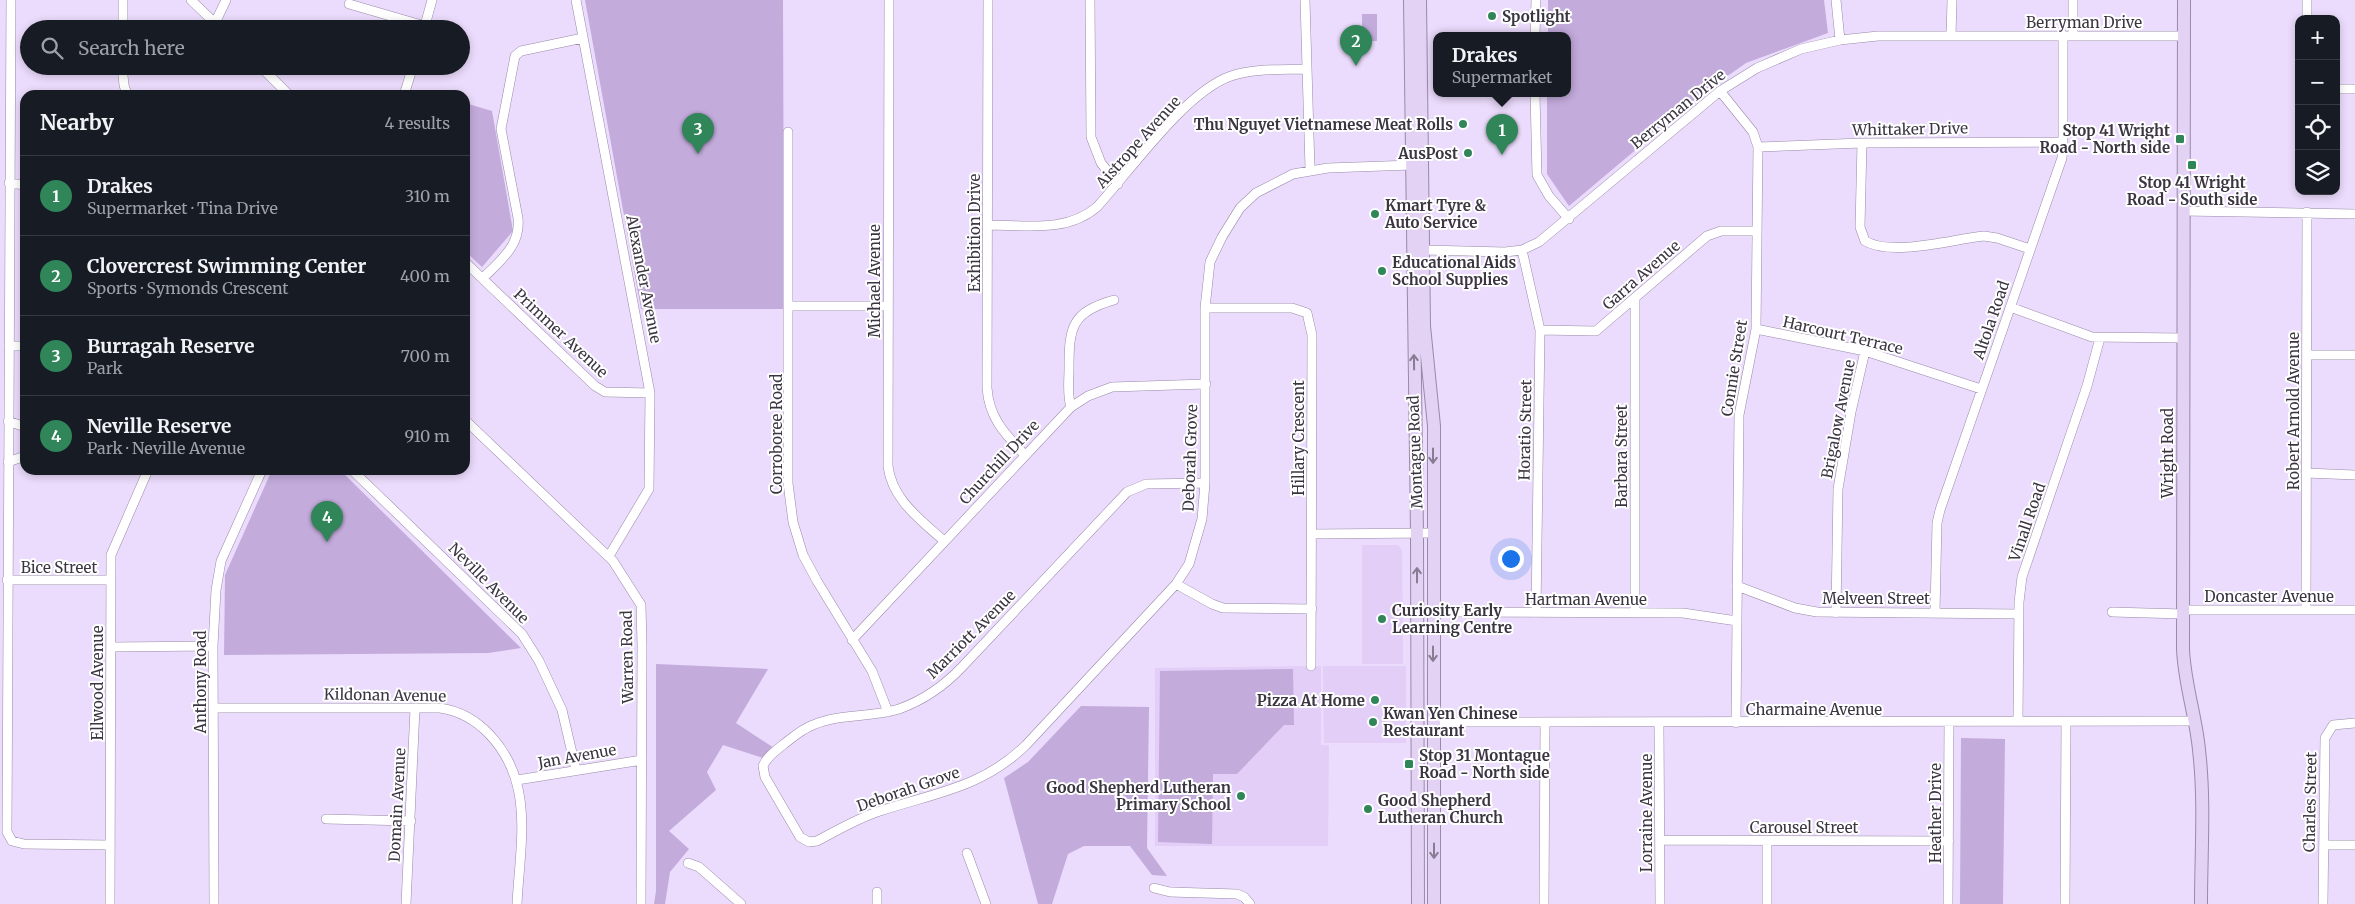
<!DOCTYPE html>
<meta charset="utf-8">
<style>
:root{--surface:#171b24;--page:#242831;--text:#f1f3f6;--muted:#9ea1a6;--line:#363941;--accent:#308559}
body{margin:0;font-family:Merriweather,serif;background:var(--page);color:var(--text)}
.controls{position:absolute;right:15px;top:15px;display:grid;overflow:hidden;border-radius:10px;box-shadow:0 2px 8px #0003}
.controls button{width:45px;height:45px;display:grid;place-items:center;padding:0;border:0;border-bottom:1px solid var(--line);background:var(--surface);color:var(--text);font:25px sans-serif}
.you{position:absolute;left:1510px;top:558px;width:18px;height:18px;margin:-12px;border:4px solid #fff;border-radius:50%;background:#1a73e8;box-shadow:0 0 0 8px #1a73e833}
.badge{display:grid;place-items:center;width:32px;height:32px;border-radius:50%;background:var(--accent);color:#fff;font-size:16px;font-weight:700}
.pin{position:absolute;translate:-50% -41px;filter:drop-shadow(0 1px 2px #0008)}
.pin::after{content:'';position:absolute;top:26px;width:18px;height:15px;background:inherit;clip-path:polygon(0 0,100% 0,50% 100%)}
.popup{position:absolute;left:1433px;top:32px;width:138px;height:65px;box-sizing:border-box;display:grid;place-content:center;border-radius:10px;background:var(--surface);filter:drop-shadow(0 1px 4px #0005);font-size:16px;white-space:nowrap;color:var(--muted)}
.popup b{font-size:19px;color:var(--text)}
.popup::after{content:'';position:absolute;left:50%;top:100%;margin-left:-10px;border:10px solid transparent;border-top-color:var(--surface)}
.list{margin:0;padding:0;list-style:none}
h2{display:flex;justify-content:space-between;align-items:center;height:65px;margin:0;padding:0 20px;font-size:21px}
h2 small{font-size:16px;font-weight:400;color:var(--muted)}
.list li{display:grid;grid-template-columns:32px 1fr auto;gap:15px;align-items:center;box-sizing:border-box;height:80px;padding:0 20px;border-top:1px solid var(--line)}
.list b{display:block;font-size:19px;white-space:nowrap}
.list p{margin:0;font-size:16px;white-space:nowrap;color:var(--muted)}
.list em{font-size:16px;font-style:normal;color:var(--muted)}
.icon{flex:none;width:28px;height:28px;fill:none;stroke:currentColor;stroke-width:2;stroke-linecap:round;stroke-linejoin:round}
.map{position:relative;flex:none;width:2355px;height:904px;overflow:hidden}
.search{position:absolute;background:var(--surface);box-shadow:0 2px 8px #0003;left:20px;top:20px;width:450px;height:55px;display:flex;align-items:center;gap:12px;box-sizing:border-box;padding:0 18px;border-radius:28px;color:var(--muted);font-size:19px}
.panel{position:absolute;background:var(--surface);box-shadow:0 2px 8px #0003;left:20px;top:90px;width:450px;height:385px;border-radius:15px}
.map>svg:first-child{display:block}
</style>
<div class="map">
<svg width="2355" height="904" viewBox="0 0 2355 904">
<rect width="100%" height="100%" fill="#ebdbfc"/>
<path fill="#e2cef6" d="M1362 545H1398L1402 550 1403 664H1362Z
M1321 666V745H1329L1328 846H1155V668Z
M1323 666H1406V743H1324Z"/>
<path fill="#c3abdc" d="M585 0H783L784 309H641Z
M1548 0H1824L1828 33 1746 63 1702 94 1569 206 1547 174V94H1567V36H1548Z
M1362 14H1377V41H1362Z
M465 103 492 111 513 231 482 267 465 251Z
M272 470H340L521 648 488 653 224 655 225 575Z
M656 664 768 669 736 723 774 748 763 758 723 745 707 772 716 790 669 831 689 849 670 872 665 904H654L656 891Z
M1293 669 1294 725H1284L1237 774H1213L1212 844 1158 842 1160 671Z
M1081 706 1149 707 1147 848 1167 876 1152 875 1130 846H1084L1068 854 1052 904H1038L1004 778 1028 762Z
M1961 738 2005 739 2003 904H1960Z"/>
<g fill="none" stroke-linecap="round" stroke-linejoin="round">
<defs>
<path id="minor" d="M11 0 7 832 12 841 24 844 110 845
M191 0 221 29
M576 0 650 393 649 489 609 556
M889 0 888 466C892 500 921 520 944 541
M988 0 987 388C989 418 1005 434 1024 454
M1090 0 1091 137 1101 163 1118 184
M1305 0 1310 169
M1836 0 1840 40
M2307 0V19
M349 4 425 26
M215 23 226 0
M123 29V0
M424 29 432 0
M1535 36 1536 0
M1951 36 1952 0
M2073 36V0
M122 66 124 85 127 95
M260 66 289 95
M2336 89H2355
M1720 91 1753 132 1758 147 1756 329 1739 415 1736 723
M1535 94 1537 175 1549 196 1569 219
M404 95 413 66
M788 132V483L793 522 803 555 817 581 872 671 888 712
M1862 143 1860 227 1865 241C1893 257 1953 239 1984 236L1997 238 2030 249
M1758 147 1862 143 2063 142
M9 183 25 185
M2183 211 2355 214
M988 225C1025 225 1067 233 1097 207 1130 171 1186 91 1231 76 1254 68 1283 70 1307 69
M1424 250 1505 252 1522 250 1539 242 1720 91 1757 68 1801 49 1840 40 1878 36H2184
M1522 250 1540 330 1536 613
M465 262 595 386 605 392 650 393
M483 278C501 260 521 245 518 218L501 129 515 56 521 51 583 38
M789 306H888
M2010 307 2092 337 2184 338
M1205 308H1292L1307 313 1312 335 1311 666
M1756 329 1865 351 1981 389
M1540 330 1596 331 1707 236 1721 231H1757
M9 346H25
M2307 355H2355
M1071 407C1067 395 1069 381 1069 369 1069 328 1071 312 1114 300
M465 420 613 561 641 605 642 646 641 904
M8 421 25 427
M8 462 25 456
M352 470 522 634 539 661 562 710 576 770
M2306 473 2355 475
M1205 483 1146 484 1127 492 962 667C944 686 924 700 899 709 871 718 840 713 813 725 802 729 793 737 784 744 777 750 767 756 763 766L765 777 800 837 809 842 817 841C838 830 858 818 880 811 934 793 982 788 1026 745L1176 584 1189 564 1202 519 1205 483V308L1210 262 1222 237 1240 208 1256 193 1293 174 1328 168 1412 165
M1312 534 1433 533
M7 580H111
M1176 584 1212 604 1223 608 1312 609
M1737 586 1795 608 1817 612 2019 614
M2183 610H2355
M2306 610 2307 212
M1434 612 1683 613 1737 621
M1935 612 1937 523 1940 510 2062 158 2063 142V35
M2112 612 2183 614
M1635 613V299
M1836 613 1838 489 1851 412 1865 351
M852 640 1071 407 1088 396 1112 387 1206 384
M111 647 213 646
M214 708H440C461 711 476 720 490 735 535 783 520 844 517 904
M2018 721 2019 602 2022 577 2087 386 2100 338
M1433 722 2194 721
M1659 723 1660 904
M517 780 642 760
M326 819 411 821
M1660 840 1949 841
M2324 845H2355
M967 853 986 904
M688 863 699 867 741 904
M1154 888 1170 892 1237 894 1244 897 1250 904
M877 892V904
M110 904 111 555 148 470
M214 904 213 646 216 590 221 561 262 470
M406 904 415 708
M1544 904 1545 723
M1767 904V841
M1948 904 1949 722
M2065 904 2066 722
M2323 904 2325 738 2333 725 2355 723"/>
<path id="secondary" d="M1410 0 1417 533 1418 904
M1420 0 1424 326 1434 426V904
M2184 0 2183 648C2184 683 2196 716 2199 750 2205 801 2201 853 2201 904"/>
</defs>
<use href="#minor" stroke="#998aa8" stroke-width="10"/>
<use href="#secondary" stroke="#998aa8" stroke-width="14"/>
<use href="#minor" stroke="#fff" stroke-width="9"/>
<use href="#secondary" stroke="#e4d2f4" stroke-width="12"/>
</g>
<defs><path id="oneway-shaft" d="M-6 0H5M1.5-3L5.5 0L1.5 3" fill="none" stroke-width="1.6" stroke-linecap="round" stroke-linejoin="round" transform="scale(1.25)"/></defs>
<g stroke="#877c92">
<use href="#oneway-shaft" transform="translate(1414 362) rotate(-91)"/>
<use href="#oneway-shaft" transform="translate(1433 456) rotate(90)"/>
<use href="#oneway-shaft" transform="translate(1417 575) rotate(-90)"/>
<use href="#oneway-shaft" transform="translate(1433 654) rotate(90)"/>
<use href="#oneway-shaft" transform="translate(1434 851) rotate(90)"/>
</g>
<g fill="#308559" stroke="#fff" stroke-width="2">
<circle cx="1492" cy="16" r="5"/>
<circle cx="1463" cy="124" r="5"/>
<rect x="2175" y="134" width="10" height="10" rx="2.5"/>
<circle cx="1468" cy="153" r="5"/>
<rect x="2187" y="160" width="10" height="10" rx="2.5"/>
<circle cx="1375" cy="214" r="5"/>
<circle cx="1382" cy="271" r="5"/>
<circle cx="1382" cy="619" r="5"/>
<circle cx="1375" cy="700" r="5"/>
<circle cx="1373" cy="722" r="5"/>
<rect x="1404" y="759" width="10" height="10" rx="2.5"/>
<circle cx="1241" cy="796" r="5"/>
<circle cx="1368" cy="809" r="5"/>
</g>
<g text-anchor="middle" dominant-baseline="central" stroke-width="4" stroke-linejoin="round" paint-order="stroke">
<g font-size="15" font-weight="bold" fill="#3b3542" stroke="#fff" text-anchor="start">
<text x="1502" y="16">Spotlight</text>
<text x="1453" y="124" text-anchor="end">Thu Nguyet Vietnamese Meat Rolls</text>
<text x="2170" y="130" text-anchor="end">Stop 41 Wright<tspan x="2170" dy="17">Road - North side</tspan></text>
<text x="1458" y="153" text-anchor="end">AusPost</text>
<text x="2192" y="182" text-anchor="middle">Stop 41 Wright<tspan x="2192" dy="17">Road - South side</tspan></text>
<text x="1385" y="205">Kmart Tyre &amp;<tspan x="1385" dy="17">Auto Service</tspan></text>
<text x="1392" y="262">Educational Aids<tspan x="1392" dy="17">School Supplies</tspan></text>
<text x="1392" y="610">Curiosity Early<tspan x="1392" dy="17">Learning Centre</tspan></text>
<text x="1365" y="700" text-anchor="end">Pizza At Home</text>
<text x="1383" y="713">Kwan Yen Chinese<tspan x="1383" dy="17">Restaurant</tspan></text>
<text x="1419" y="755">Stop 31 Montague<tspan x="1419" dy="17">Road - North side</tspan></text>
<text x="1231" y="787" text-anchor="end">Good Shepherd Lutheran<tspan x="1231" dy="17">Primary School</tspan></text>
<text x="1378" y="800">Good Shepherd<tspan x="1378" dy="17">Lutheran Church</tspan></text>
</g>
<g font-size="15" fill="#3b3542" stroke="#fff">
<text x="2084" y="22">Berryman Drive</text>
<text transform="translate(1678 109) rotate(-39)">Berryman Drive</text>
<text transform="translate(1910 129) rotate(-1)">Whittaker Drive</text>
<text transform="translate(1138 142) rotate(-48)">Aistrope Avenue</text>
<text transform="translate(974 233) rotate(-90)">Exhibition Drive</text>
<text transform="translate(1641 275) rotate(-41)">Garra Avenue</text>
<text transform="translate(644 279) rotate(79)">Alexander Avenue</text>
<text transform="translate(874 281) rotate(-90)">Michael Avenue</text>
<text transform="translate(1991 320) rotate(-71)">Altola Road</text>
<text transform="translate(561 333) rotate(43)">Primmer Avenue</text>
<text transform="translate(1843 335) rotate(13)">Harcourt Terrace</text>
<text transform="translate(1734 368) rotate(-81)">Connie Street</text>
<text transform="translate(2293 411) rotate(-90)">Robert Arnold Avenue</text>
<text transform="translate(1838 419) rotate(-79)">Brigalow Avenue</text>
<text transform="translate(1525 430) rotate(-89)">Horatio Street</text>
<text transform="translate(776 434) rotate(-90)">Corroboree Road</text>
<text transform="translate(1298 438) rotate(-90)">Hillary Crescent</text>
<text transform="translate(1415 452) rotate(-92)">Montague Road</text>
<text transform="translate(2167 453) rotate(-90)">Wright Road</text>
<text transform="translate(1621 456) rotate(-90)">Barbara Street</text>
<text transform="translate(1190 458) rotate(-88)">Deborah Grove</text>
<text transform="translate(999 462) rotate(-47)">Churchill Drive</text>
<text transform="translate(2027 522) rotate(-71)">Vinall Road</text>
<text x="59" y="567">Bice Street</text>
<text transform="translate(489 583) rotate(45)">Neville Avenue</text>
<text x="2269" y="596">Doncaster Avenue</text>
<text x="1876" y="598">Melveen Street</text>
<text x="1586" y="599">Hartman Avenue</text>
<text transform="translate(971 634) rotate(-45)">Marriott Avenue</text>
<text transform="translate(627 657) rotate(-91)">Warren Road</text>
<text transform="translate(200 682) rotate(-90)">Anthony Road</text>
<text transform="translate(97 683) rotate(-90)">Ellwood Avenue</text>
<text transform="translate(385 695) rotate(1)">Kildonan Avenue</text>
<text x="1814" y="709">Charmaine Avenue</text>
<text transform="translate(577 756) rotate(-10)">Jan Avenue</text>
<text transform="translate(908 789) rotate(-19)">Deborah Grove</text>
<text transform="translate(2310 802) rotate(-89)">Charles Street</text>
<text transform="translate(397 805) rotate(-87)">Domain Avenue</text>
<text transform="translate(1646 813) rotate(-90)">Lorraine Avenue</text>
<text transform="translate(1935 813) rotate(-90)">Heather Drive</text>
<text x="1804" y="827">Carousel Street</text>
</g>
</g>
</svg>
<div class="controls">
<button>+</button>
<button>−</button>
<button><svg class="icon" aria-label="locate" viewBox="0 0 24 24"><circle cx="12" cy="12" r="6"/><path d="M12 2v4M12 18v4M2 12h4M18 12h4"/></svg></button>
<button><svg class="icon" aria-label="layers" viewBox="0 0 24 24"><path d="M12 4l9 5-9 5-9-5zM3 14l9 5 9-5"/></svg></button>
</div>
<div class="you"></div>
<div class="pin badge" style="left:1502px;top:155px">1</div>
<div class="popup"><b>Drakes</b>Supermarket</div>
<div class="pin badge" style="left:1356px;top:66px">2</div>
<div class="pin badge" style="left:698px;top:154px">3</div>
<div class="pin badge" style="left:327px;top:542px">4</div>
<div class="search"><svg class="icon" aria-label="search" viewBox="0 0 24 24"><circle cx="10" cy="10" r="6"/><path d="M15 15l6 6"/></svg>Search here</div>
<section class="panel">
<h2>Nearby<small>4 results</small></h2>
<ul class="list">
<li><span class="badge">1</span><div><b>Drakes</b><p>Supermarket · Tina Drive</p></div><em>310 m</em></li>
<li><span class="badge">2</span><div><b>Clovercrest Swimming Center</b><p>Sports · Symonds Crescent</p></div><em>400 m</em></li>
<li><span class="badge">3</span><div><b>Burragah Reserve</b><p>Park</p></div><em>700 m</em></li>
<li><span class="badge">4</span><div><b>Neville Reserve</b><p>Park · Neville Avenue</p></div><em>910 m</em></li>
</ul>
</section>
</div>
